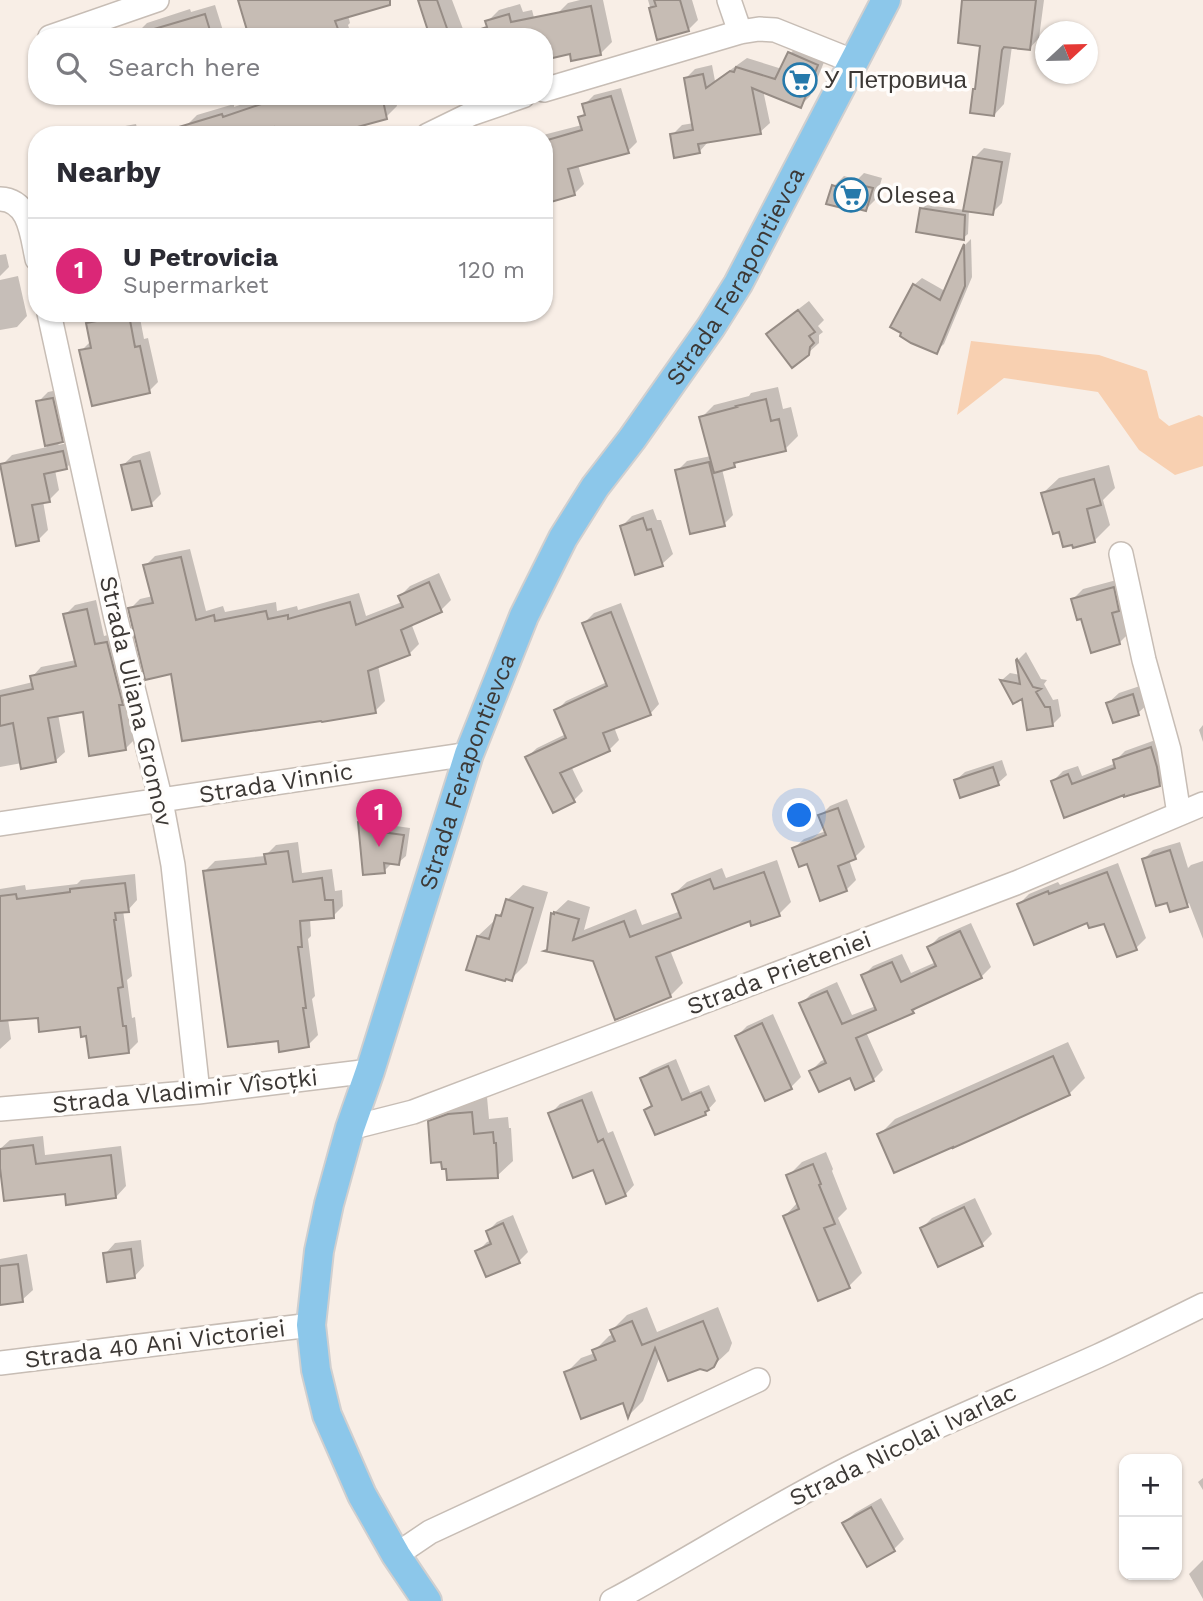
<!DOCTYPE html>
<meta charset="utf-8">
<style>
:root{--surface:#fff;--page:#f7f7f7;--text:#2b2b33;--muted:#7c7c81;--line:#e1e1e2;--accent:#db2777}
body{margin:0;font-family:"Work Sans",sans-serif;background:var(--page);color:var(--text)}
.controls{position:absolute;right:21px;bottom:21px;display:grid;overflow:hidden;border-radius:14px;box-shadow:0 2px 5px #0004}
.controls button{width:63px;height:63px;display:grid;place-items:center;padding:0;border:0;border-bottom:2px solid var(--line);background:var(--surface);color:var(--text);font:35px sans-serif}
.compass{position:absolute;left:1035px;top:21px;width:63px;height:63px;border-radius:50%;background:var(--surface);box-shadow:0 2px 5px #0004;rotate:68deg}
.you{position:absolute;left:800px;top:816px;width:24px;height:24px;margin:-18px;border:5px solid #fff;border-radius:50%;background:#1a73e8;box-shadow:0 0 0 10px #1a73e833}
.badge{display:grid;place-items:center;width:46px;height:46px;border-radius:50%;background:var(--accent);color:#fff;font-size:23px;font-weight:700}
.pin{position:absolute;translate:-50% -58px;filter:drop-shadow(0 2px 4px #0008)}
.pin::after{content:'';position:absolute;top:37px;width:24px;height:21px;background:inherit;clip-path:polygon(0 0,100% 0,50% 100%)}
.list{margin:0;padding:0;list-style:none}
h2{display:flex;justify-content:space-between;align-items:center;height:91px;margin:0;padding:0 28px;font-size:30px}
h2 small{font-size:23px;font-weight:400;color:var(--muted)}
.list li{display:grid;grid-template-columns:46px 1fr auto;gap:21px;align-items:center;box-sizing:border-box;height:105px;padding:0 28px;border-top:2px solid var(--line)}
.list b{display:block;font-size:26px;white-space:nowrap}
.list p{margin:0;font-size:23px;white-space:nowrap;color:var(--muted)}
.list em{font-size:23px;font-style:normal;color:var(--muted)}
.icon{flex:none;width:38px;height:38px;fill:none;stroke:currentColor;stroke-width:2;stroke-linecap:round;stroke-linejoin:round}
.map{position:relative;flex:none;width:1203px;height:1601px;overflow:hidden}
.search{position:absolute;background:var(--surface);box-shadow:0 2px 5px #0004;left:28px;top:28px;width:525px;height:77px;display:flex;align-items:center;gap:18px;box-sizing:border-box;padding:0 24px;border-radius:28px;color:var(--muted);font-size:26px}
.panel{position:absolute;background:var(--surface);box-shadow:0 2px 5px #0004;left:28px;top:126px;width:525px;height:196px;border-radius:28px}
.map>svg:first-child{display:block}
</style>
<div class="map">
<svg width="1203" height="1601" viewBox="0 0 1203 1601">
<rect width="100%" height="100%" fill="#f8eee6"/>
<path fill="#f8d0b1" d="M971 341 1099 355 1147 371 1159 418 1169 426 1199 415 1203 417V466L1175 475 1139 450 1098 392 1004 378 957 415Z"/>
<path fill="#0003" fill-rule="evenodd" d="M242 0H373L348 15 350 23 348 25 352 37H292Z
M420 0H452L466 37H432Z
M580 0H603L612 42 600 54 571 52 544 37 487 22 499 10 520 4 523 12 532 10 538 33 568 3Z
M648 0H692L698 20 688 30 659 38Z
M964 0H1044L1039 38 1029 49 1012 46 1004 104 994 115 975 89 977 87 982 45Z
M215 5 225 37H138L137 33 147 23 190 9 191 12Z
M799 44 827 55 810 96 801 105 763 90 770 123 760 132 708 142 699 152 672 135 682 125 694 123 685 79 695 69 712 65 715 81 747 58 782 69 790 54Z
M621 88 637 142 628 151 578 165 584 184 575 193 554 200 549 205 544 206 543 135 582 125 580 118 586 112 584 105 594 95Z
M265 96H395L397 106 386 117 328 135H268L265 125 186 126 197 115 234 104V107Z
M422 96H446L425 104Z
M136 124 139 135H94L98 131Z
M984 148 1011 153 1002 203 992 213 969 210 968 234 963 238 922 209 926 205 965 210 974 158Z
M864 173 882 178 876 199 866 209 834 186 844 176 857 180ZM837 185 859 192 858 195 837 189Z
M971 239 972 277 944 344 936 351 914 285 922 278 945 291 965 245Z
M6 254 9 267 0 276V255Z
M18 276 27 316 17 327 0 330V280Z
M809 301 824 320 818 326 823 332 819 335V343L808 353 769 334 779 324Z
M105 313H139L144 339 148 338 158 382 149 391 81 351 90 342 88 324 97 315Z
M778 387 783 409 791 407 798 436 785 449 740 459 734 465 722 469 733 515 724 524 677 471 687 461 711 456 701 418 714 405 749 396 751 393Z
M63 389 72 431 58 445 73 442 76 458 66 468 55 470 59 490 49 500 43 501 48 530 38 540 2 465 12 455 47 447 38 402 48 392Z
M150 451 161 494 151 504 122 466 133 456Z
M1109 465 1115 488 1103 500 1110 525 1094 541 1060 530 1043 493 1059 478Z
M653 509 657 520H661L673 554 662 564 622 526 632 516Z
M190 549 206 611 223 606 225 612 276 602 277 611 297 606 298 610 359 593 366 616 402 602 400 596 410 586 439 573 451 600 441 610 411 623 419 644 409 654 378 665 385 701 375 711 173 672 130 609 140 599 153 596 145 566 155 556Z
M1124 578 1130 632 1119 643 1083 617 1073 599 1083 589Z
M96 600 104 636 116 633 135 739 125 749 84 710 58 714 65 752 55 761 22 763 0 767V690L33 682 32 677 41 667 76 660 65 615 75 605Z
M621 603 659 704 650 714 614 727 619 740 609 750 571 766 583 791 574 800 527 757 537 748 566 734 556 711 566 701 607 682 584 623 594 613Z
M1026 652 1041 679 1047 680 1044 684 1053 700 1058 699 1061 716 1052 725 1023 697 1014 702 1002 680 1010 673 1020 675 1018 660Z
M1143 685 1149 703 1138 713 1114 721 1108 703 1119 693Z
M1203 725V742L1199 730Z
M1161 738 1170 774 1160 784 1125 795 1053 781 1063 771 1078 766 1082 776 1116 763 1115 761 1125 751Z
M1002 760 1007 775 998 783 956 780 965 772Z
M847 799 865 847 855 857 849 860 856 880 846 890 808 862 794 848 804 839 826 831 820 816 830 806Z
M388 812 389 825 410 828 406 856 398 863 393 862 384 871 360 822 367 815Z
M298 842 302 873 332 869 335 891 342 890 343 906 333 916 310 919 311 936 308 939 315 996 312 999 318 1035 308 1045 279 1039 205 871 215 861 265 856 276 845Z
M1180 842 1188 868 1191 865 1203 861V939L1189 903 1187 905 1144 859 1153 850Z
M777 860 791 902 779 914 751 919 670 950 683 983 670 996 594 960 548 950 553 914 568 900 590 907 584 930 636 909 642 925 681 911 674 894 687 882 722 868 726 878Z
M1118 863 1146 938 1136 948 1106 922 1088 921 1019 904 1029 894 1058 882 1060 885Z
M135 874 137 900 128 910H123L132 976 127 980 132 1018 135 1017 138 1042 129 1051 88 1035 81 1025 39 1016 8 1019 11 1039 0 1049V889L25 885 26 890 77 884 81 880Z
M523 885 548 892 527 963 511 979 478 936 494 921 496 922 498 916 505 909 507 900Z
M971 923 991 967 981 977 920 1004 913 1012 866 1032 883 1070 873 1080 811 1071 821 1061 826 1059 802 1003 811 994 837 982 852 1015 876 1006 863 976 873 966 902 954 911 973 936 962 929 947 939 937Z
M773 1014 801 1077 791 1087 737 1036 747 1026Z
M1068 1042 1085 1078 1069 1094 879 1135 895 1119Z
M676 1059 690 1093 709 1085 716 1101 705 1113 656 1133 647 1110 653 1104 643 1078 651 1070Z
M592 1091 608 1133 613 1131 634 1185 625 1195 594 1168 550 1114 560 1104Z
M487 1097 489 1119 508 1117 509 1128H511L513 1161 497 1176 430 1122 446 1106 465 1099Z
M43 1136 45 1155 121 1146 126 1186 116 1197 66 1192 0 1153V1149L10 1140Z
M826 1152 833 1169 832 1171 847 1209 838 1218 862 1273 849 1286 785 1216 798 1202 788 1176 802 1162Z
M975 1198 992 1234 982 1244 922 1228 932 1218Z
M513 1215 528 1252 519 1261 477 1252 487 1242 492 1240 488 1231 497 1222Z
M141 1240 144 1266 134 1277 105 1254 115 1243Z
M27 1254 33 1290 22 1300 0 1303V1259Z
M647 1307 657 1332 718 1307 732 1343 729 1351 713 1366 660 1356 643 1401 629 1415 624 1401 566 1373 581 1358 595 1353 594 1351 609 1336 614 1334 612 1330 627 1315Z
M1203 1478V1490L1198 1482Z
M881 1498 904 1539 894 1549 868 1564 844 1523 855 1513Z
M1203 1560V1599L1189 1574Z"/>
<path fill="#c6bcb4" stroke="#968c85" stroke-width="2" d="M238 0H390V5L335 21 341 37H249Z
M418 0H437L450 37H430Z
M654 0H680L689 31 657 40 649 8 656 6Z
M962 0H1036L1030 50 1004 47 1002 50 994 116 970 113 973 89H975L980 46 958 43Z
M591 6 601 55 571 61 570 54 544 60V37H481V29L487 27 485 21 509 14 511 22Z
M205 14 212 37H145L144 32Z
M788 52 818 65 801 108 752 88 761 134 698 144 700 153 674 158 670 134 693 130 684 78 703 74 706 88 730 71 734 72 736 67 775 79Z
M265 96H382L387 119 328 135H277L274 127 253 135H170L169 130 222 114 223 117 267 102Z
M611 96 629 153 568 169 575 195 544 204V141L582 130 578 117 585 115 582 104Z
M973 157 1002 162 993 215 963 211Z
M852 183 873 188 866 211 850 207V210L826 204 832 185 850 191Z
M920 208 965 215 964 240 916 232Z
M964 244 965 286 937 354 911 343 900 336 901 333 890 327 913 284 940 300Z
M798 310 815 332 809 336 814 343 810 347 809 355 792 368 766 334Z
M129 315 135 347 140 346 150 393 92 406 79 350 91 348 86 323Z
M53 398 63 442 45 446 36 401Z
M766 399 771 421 779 419 786 451 734 463 735 467 714 473 699 417 737 407 736 406Z
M63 451 67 469 44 474 50 502 32 505 39 541 16 546 0 464Z
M140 461 152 506 132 510 121 465Z
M709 462 725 526 690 534 675 470Z
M1094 479 1101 505 1087 509 1095 542 1073 548 1072 545 1063 547 1059 532 1053 534 1041 493Z
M643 518 647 530 651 529 663 566 635 575 620 526Z
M181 557 196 620 214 615 215 621 266 611 268 619 288 615V619L350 602 356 625 403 607 398 596 429 582 442 612 401 630 410 655 368 671 376 713 322 722 321 721 182 741 171 674 145 680 128 608 153 603 143 565Z
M1114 587 1119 611 1112 613 1120 644 1091 653 1081 619 1077 620 1071 599Z
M87 609 95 644 107 642 123 705H119L126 750 89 756 83 712 48 718 56 762 21 769 13 723 0 726V696L33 689 30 676 76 666 63 614Z
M611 612 651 715 603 733 610 751 560 773 575 802 553 813 525 757 566 738 554 710 607 686 582 623Z
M1017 659 1033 687 1041 689 1036 692 1045 707H1050L1053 726 1027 730 1022 699 1013 704 1000 680 1020 684 1016 660Z
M1133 694 1139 715 1113 723 1106 703Z
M1151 747 1157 767 1160 786 1124 797V795L1064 818 1051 781 1068 774 1072 784 1115 768 1113 760Z
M993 767 999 785 960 798 954 780Z
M838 808 856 859 838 866 847 891 820 901 807 864 799 867 792 848 826 835 818 815Z
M381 819 382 832 404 835 399 865 384 863 385 873 363 875 358 822Z
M1170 850 1188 907 1170 912 1167 903 1156 906 1142 859Z
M288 851 293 882 322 878 325 900H333L334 918 300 921 302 947H298L306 1008H303L309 1047 279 1052 278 1041 228 1047 203 871 266 864 264 854Z
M764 872 780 916 751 926 750 921 656 957 671 997 615 1020 593 961 544 951 547 950 551 913 554 914V912L579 919 573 940 624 921 630 937 681 918 672 894 710 879 714 889Z
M1107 872 1137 950 1117 957 1104 924 1089 928 1087 923 1034 945 1017 904 1048 891 1049 894Z
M125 883 129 912 115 913 116 920H114L123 987 118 988 123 1026H126L129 1053 89 1058 86 1036 81 1037 80 1027 39 1032 38 1018 0 1021V896L16 894 17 899 70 892V889Z
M506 899 533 908 512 981 506 979 505 981 466 970 477 936 489 939 496 915 501 916Z
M960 931 982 978 912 1010 914 1013 856 1038 874 1081 855 1090 850 1078 819 1092 809 1071 826 1063 799 1003 827 991 842 1024 876 1010 861 975 892 962 901 982 936 966 927 947Z
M762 1023 792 1089 765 1101 735 1036Z
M1053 1056 1070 1095 953 1148V1147L894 1173 877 1134Z
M668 1066 682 1100 701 1092 709 1110 705 1112 706 1115 655 1135 644 1110 652 1106 640 1078Z
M582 1100 598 1142 603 1139 626 1196 606 1204 593 1170 573 1178 548 1113Z
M472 1112 474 1134 493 1132 494 1143H496L498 1178 447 1180 446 1169H442L441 1162 431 1163 428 1121 448 1114Z
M33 1145 36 1164 111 1155 116 1198 66 1205 65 1194 4 1201 0 1168V1149Z
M813 1164 821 1184 819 1185 835 1224 824 1228 850 1288 818 1301 783 1216 799 1209 786 1175Z
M964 1207 983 1246 938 1267 920 1228Z
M503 1223 520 1263 486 1277 475 1251 491 1244 486 1231Z
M131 1249 135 1278 107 1282 103 1253Z
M18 1264 23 1302 0 1305V1266Z
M632 1321 642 1345 703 1321 718 1359 714 1367 707 1371 700 1369 668 1381 655 1348 628 1418 623 1403 581 1419 564 1372 596 1360 592 1350 615 1341 610 1330Z
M871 1507 895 1551 867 1567 842 1523Z"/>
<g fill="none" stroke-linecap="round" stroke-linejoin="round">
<defs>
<path id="minor" d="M729 0 740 32
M50 37 157 0
M544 90 740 32 759 29 775 30 855 62
M428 135 471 114 523 96
M0 199C30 200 32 236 37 259
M49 313 116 619 161 801 173 865 198 1092
M1121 554 1144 660 1169 750 1179 814
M0 824 469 754
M0 1109 198 1092 370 1071
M350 1128 413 1112 1016 883 1203 804
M0 1363 311 1325
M396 1555 430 1532 758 1380
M612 1601C694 1557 772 1506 857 1464 936 1425 1018 1392 1098 1356 1133 1340 1168 1322 1203 1305"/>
<g id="major">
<path id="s1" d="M427 1601 396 1555 362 1495 327 1415 316 1370 311 1325 319 1251 329 1204 350 1128 370 1071 469 754 524 616 563 538 595 487 632 439 711 327 738 284 886 0"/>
</g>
</defs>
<use href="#minor" stroke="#c7bdb5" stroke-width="26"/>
<use href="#major" stroke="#d0cfcf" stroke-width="32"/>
<use href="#minor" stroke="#fff" stroke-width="23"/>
<use href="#major" stroke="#8cc7ea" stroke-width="28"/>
</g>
<defs>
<symbol id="supermarket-ring" viewBox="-11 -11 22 22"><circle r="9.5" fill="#fffdfb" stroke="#2679aa" stroke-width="1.5"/><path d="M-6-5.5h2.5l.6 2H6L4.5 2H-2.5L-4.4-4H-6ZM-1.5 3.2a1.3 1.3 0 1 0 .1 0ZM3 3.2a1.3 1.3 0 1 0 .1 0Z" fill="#2679aa"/></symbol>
</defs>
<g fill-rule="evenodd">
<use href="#supermarket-ring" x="781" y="61" width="38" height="38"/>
<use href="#supermarket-ring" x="832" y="176" width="38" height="38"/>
</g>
<g text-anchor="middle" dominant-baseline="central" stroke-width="7" stroke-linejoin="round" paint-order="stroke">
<g font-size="24" fill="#3c3835" stroke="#fffdfb" text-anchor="start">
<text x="824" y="80">У Петровича</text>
<text x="876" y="195">Olesea</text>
</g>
<g font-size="24" fill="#3c3835" stroke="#fffdfb">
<text stroke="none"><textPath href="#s1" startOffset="1447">Strada Ferapontievca</textPath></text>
<text transform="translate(136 701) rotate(77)">Strada Uliana Gromov</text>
<text stroke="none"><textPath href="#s1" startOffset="880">Strada Ferapontievca</textPath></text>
<text transform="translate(276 783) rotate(-9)">Strada Vinnic</text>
<text transform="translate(779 973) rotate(-21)">Strada Prieteniei</text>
<text transform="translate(185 1091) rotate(-6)">Strada Vladimir Vîsoțki</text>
<text transform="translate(155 1344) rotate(-7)">Strada 40 Ani Victoriei</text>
<text transform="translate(903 1445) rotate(-26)">Strada Nicolai Ivarlac</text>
</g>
</g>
</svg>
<div class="controls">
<button>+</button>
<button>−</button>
</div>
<svg class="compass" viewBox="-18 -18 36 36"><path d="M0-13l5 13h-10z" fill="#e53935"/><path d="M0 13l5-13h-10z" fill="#7c7c81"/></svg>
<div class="you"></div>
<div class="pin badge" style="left:379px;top:847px">1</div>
<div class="search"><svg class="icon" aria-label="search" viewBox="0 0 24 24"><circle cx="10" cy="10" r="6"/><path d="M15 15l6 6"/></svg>Search here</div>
<section class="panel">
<h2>Nearby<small></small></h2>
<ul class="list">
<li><span class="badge">1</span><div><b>U Petrovicia</b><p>Supermarket</p></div><em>120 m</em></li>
</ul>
</section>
</div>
